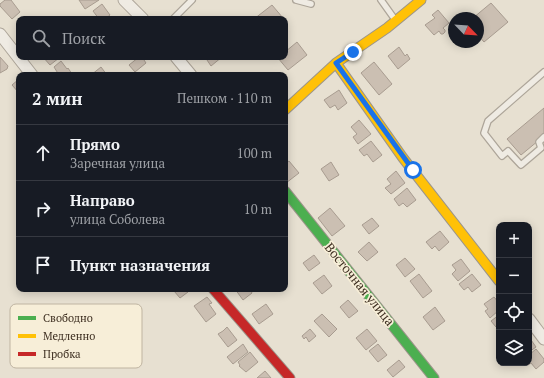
<!DOCTYPE html>
<html lang="ru">
<meta charset="utf-8">
<style>
:root{--surface:#171b24;--page:#20242c;--text:#f1f3f6;--muted:#9ea1a6;--line:#363941}
body{margin:0;font-family:"PT Serif",serif;background:var(--page);color:var(--text)}
.controls{position:absolute;right:12px;bottom:12px;display:grid;overflow:hidden;border-radius:8px;box-shadow:0 2px 10px #0003}
.controls button{width:36px;height:36px;display:grid;place-items:center;padding:0;border:0;border-bottom:1px solid var(--line);background:var(--surface);color:var(--text);font:20px sans-serif}
.compass{position:absolute;left:448px;top:12px;width:36px;height:36px;border-radius:50%;background:var(--surface);box-shadow:0 2px 10px #0003;rotate:115deg}
.stop{position:absolute;width:12px;height:12px;margin:-9px;border:3px solid #1a73e8;border-radius:50%;background:#fff}
.stop.end{background:#1a73e8;border-color:#fff;box-shadow:0 1px 4px #0008}
.list{margin:0;padding:0;list-style:none}
h2{display:flex;justify-content:space-between;align-items:center;height:52px;margin:0;padding:0 16px;font-size:17px}
h2 small{font-size:13px;font-weight:400;color:var(--muted)}
.list li{display:grid;grid-template-columns:26px 1fr auto;gap:12px;align-items:center;box-sizing:border-box;height:56px;padding:0 16px;border-top:1px solid var(--line)}
.list b{display:block;font-size:15px;white-space:nowrap}
.list p{margin:0;font-size:13px;white-space:nowrap;color:var(--muted)}
.list em{font-size:13px;font-style:normal;color:var(--muted)}
.icon{flex:none;width:22px;height:22px;fill:none;stroke:currentColor;stroke-width:2;stroke-linecap:round;stroke-linejoin:round}
.map{position:relative;flex:none;width:544px;height:378px;overflow:hidden}
.search{position:absolute;background:var(--surface);box-shadow:0 2px 10px #0003;left:16px;top:16px;width:272px;height:44px;display:flex;align-items:center;gap:10px;box-sizing:border-box;padding:0 14px;border-radius:8px;color:var(--muted);font-size:15px}
.panel{position:absolute;background:var(--surface);box-shadow:0 2px 10px #0003;left:16px;top:72px;width:272px;height:220px;border-radius:8px}
.map>svg:first-child{display:block}
</style>
<div class="map">
<svg width="544" height="378" viewBox="0 0 544 378">
<rect width="100%" height="100%" fill="#e7e0d1"/>
<path fill="#cbbfb2" stroke="#a89c90" d="M5 0H11L20 12 12 19 0 6V4Z
M79 0H99L85 9Z
M491 3 508 22 484 42 478 35V18H473Z
M102 4 110 15 105 19H99L93 11Z
M272 5 283 18 282 19H254Z
M438 10 449 23 443 28 445 30V32L443 34H441L439 31 434 35 425 25 435 18 432 15Z
M297 42 307 55 288 70 278 58 285 57V52Z
M399 47 405 56 407 54 410 59 398 69 388 56Z
M0 57 8 66 7 69 0 73Z
M43 57H58L59 58 50 65Z
M139 57H142L146 63 135 72 129 65Z
M205 57H222L211 66Z
M61 61 67 69 68 68 72 74 71 75H59L54 67Z
M374 62 392 84 379 95 361 73Z
M101 67 107 75H91Z
M19 79V93L12 85Z
M339 90 347 103 338 110 335 105 330 108 324 100Z
M544 108V136L521 155 507 139Z
M359 120 371 134 358 144 353 137 357 134 351 127Z
M371 141 382 155 373 162 367 154 364 156 359 150Z
M289 161 299 173 286 183 285 182V164Z
M331 162 339 175 329 181 321 169Z
M396 171 405 183 391 194 385 188 391 184 387 179Z
M407 188 416 200 407 207 403 203 399 206 394 199Z
M330 208 345 226 332 236 318 218Z
M372 218 379 226 369 234 362 225Z
M440 231 449 242 439 251 435 246 432 249 426 242Z
M369 242 378 252 367 261 358 252Z
M314 255 320 263 309 271 303 263Z
M405 258 415 269 405 277 396 265Z
M461 259 470 271 458 281 452 274 456 270 452 265Z
M419 274 432 291 423 298 410 281Z
M472 274 481 285 472 292 468 287 464 290 459 284Z
M324 275 332 286 322 294 313 283Z
M176 289H186L188 292 180 298 174 291Z
M235 289H250L252 293 243 300Z
M207 297 212 303 209 304 216 314 206 322 194 306Z
M494 297 499 303V310L490 318 485 311 488 309 484 304Z
M348 300 358 311 349 318 340 307Z
M266 304 273 314 259 324 252 314Z
M435 307 445 321 433 330 423 317Z
M322 314 337 329 329 337 314 321Z
M499 315V325L496 327 491 321Z
M227 327 237 340 228 347 218 334 223 331Z
M310 329 316 336 309 342 306 337 304 339 302 336Z
M367 329 377 341 366 350 356 338Z
M529 337 536 347 529 352Z
M243 344 248 352 233 364 227 357Z
M378 344 387 355 378 362 369 351Z
M536 349 544 359V362L536 369 531 363 528 365 527 363H529V355Z
M250 352 258 362 246 372 239 366 240 365 238 362Z
M399 360 405 367 393 377 387 370Z
M265 371 271 378H257Z"/>
<g fill="none" stroke-linecap="round" stroke-linejoin="round">
<defs>
<path id="lane" d="M296 0 311 4
M381 0 396 21
M173 19 192 0
M544 72 488 121 484 133 502 156 508 151 521 165 541 148 539 142 544 137"/>
<path id="street" d="M124 0 143 19
M0 34 32 75
M176 57 191 75
M529 319 544 339"/>
<path id="fast" d="M285 191 434 378"/>
<path id="slow" d="M336 63 403 158 499 281
M285 110 336 63 387 28 421 0"/>
<path id="jam" d="M213 289 290 378"/>
</defs>
<use href="#lane" stroke="#ada599" stroke-width="8"/>
<use href="#street" stroke="#ada599" stroke-width="13"/>
<use href="#fast" stroke="#9c958a" stroke-width="11"/>
<use href="#slow" stroke="#9c958a" stroke-width="11"/>
<use href="#jam" stroke="#9c958a" stroke-width="11"/>
<use href="#lane" stroke="#efebe3" stroke-width="5.5"/>
<use href="#street" stroke="#efebe3" stroke-width="11"/>
<use href="#fast" stroke="#4caf50" stroke-width="9"/>
<use href="#slow" stroke="#ffc107" stroke-width="9"/>
<use href="#jam" stroke="#c62828" stroke-width="9"/>
</g>
<g fill="none" stroke-linecap="round" stroke-linejoin="round">
<path stroke="#1a73e8" stroke-width="5" d="M353 52 336 63 413 170"/>
</g>
<g text-anchor="middle" dominant-baseline="central" stroke-width="3.5" stroke-linejoin="round" paint-order="stroke">
<g font-size="13" fill="#3d2e20" stroke="#f7eed8">
<text transform="translate(360 284) rotate(51)">Восточная улица</text>
</g>
</g>
<rect x="10" y="304" width="132" height="64" rx="6" fill="#f7eed8" stroke="#bfb4a1" stroke-width="1"/>
<rect x="18" y="316" width="18" height="4" fill="#4caf50"/>
<rect x="18" y="334" width="18" height="4" fill="#ffc107"/>
<rect x="18" y="352" width="18" height="4" fill="#c62828"/>
<g font-size="11" fill="#3d2e20">
<text x="43" y="322">Свободно</text>
<text x="43" y="340">Медленно</text>
<text x="43" y="358">Пробка</text>
</g>
</svg>
<div class="controls">
<button>+</button>
<button>−</button>
<button><svg class="icon" aria-label="locate" viewBox="0 0 24 24"><circle cx="12" cy="12" r="6"/><path d="M12 2v4M12 18v4M2 12h4M18 12h4"/></svg></button>
<button><svg class="icon" aria-label="layers" viewBox="0 0 24 24"><path d="M12 4l9 5-9 5-9-5zM3 14l9 5 9-5"/></svg></button>
</div>
<svg class="compass" viewBox="-18 -18 36 36"><path d="M0-13l5 13h-10z" fill="#e53935"/><path d="M0 13l5-13h-10z" fill="#9ea1a6"/></svg>
<div class="stop" style="left:413px;top:170px"></div>
<div class="stop end" style="left:353px;top:52px"></div>
<div class="search"><svg class="icon" aria-label="search" viewBox="0 0 24 24"><circle cx="10" cy="10" r="6"/><path d="M15 15l6 6"/></svg>Поиск</div>
<section class="panel">
<h2>2 мин<small>Пешком · 110 m</small></h2>
<ul class="list">
<li><svg class="icon" aria-label="ahead" viewBox="0 0 24 24"><path d="M12 20V5M6 11l6-6 6 6"/></svg><div><b>Прямо</b><p>Заречная улица</p></div><em>100 m</em></li>
<li><svg class="icon" aria-label="right" viewBox="0 0 24 24"><path d="M7 20v-9h11M14 6l5 5-5 5"/></svg><div><b>Направо</b><p>улица Соболева</p></div><em>10 m</em></li>
<li><svg class="icon" aria-label="arrive" viewBox="0 0 24 24"><path d="M6 21V4h12l-3 4 3 4H6"/></svg><div><b>Пункт назначения</b></div></li>
</ul>
</section>
</div>
